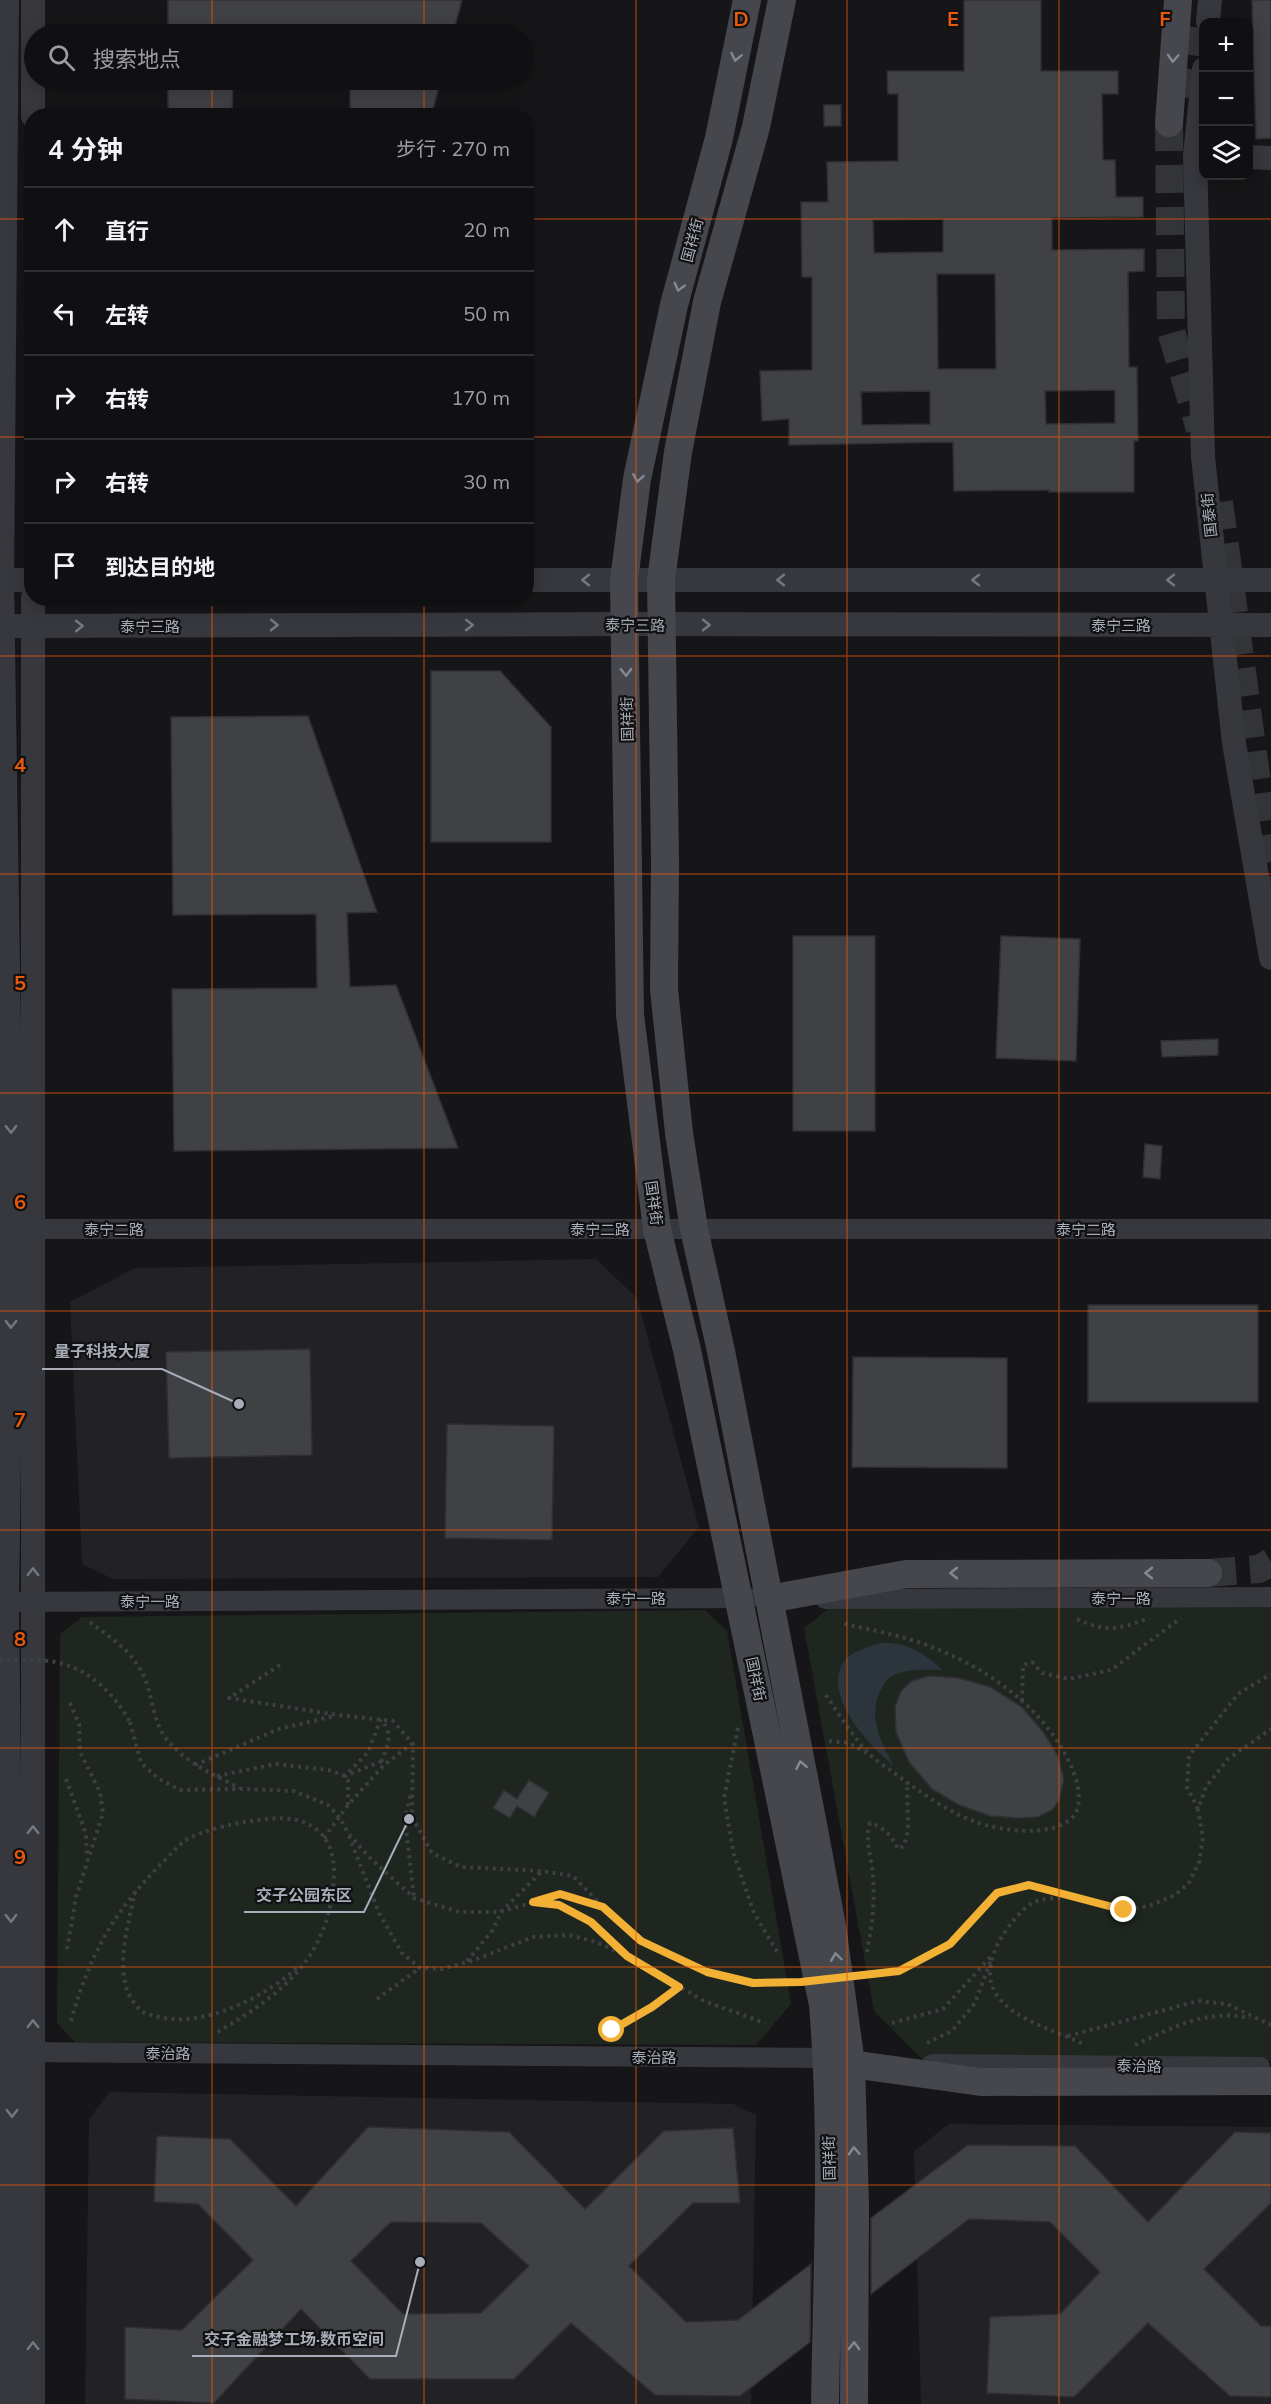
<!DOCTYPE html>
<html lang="zh">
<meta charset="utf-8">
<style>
:root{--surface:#101012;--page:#19191b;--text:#f1f3f6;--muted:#9c9d9f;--line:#303032}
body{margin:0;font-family:Mulish,"Noto Sans SC",sans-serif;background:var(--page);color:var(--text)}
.controls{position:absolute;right:18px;top:18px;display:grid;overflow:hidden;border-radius:12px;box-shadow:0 3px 15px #0003}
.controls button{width:54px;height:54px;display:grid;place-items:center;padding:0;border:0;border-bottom:2px solid var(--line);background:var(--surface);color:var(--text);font:30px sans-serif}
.stop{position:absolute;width:18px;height:18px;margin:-14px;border:4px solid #f2b134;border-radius:50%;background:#fff}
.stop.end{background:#f2b134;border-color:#fff;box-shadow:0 2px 6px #0008}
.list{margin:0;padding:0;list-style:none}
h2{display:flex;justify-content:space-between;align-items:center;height:78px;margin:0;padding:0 24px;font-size:26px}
h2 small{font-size:20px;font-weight:400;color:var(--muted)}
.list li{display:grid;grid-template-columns:39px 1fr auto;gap:18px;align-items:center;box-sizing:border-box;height:84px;padding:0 24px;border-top:2px solid var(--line)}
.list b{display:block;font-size:22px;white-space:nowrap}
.list em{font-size:20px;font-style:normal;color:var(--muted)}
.icon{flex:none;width:33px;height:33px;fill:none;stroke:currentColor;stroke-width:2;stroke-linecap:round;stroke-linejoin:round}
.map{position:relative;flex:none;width:1271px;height:2404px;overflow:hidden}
.search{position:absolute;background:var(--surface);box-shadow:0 3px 15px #0003;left:24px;top:24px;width:510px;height:66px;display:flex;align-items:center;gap:15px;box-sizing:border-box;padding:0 21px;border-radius:33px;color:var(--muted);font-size:22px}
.panel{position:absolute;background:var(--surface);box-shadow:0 3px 15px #0003;left:24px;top:108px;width:510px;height:498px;border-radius:24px}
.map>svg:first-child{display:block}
</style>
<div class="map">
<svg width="1271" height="2404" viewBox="0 0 1271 2404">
<rect width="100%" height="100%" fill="#161618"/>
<path fill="#222225" d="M596 1259 637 1298 699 1527 658 1577 113 1579 82 1564 70 1302 135 1268Z
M109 2092 733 2104 756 2115 751 2404H85L89 2119Z
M949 2124 1271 2127V2404H921L914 2151Z"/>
<path fill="#1e261f" d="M1271 1602V2061L925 2062 874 2011 804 1628 828 1609Z
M705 1610 727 1631 791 2004 756 2045 75 2042 57 2023 60 1634 82 1617Z"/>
<path fill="#2c353c" d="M880 1643C909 1642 922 1652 943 1670 927 1670 907 1668 892 1676 888 1678 885 1682 883 1686 866 1713 880 1741 894 1766 870 1747 818 1691 846 1659 855 1650 869 1647 880 1643Z"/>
<path fill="#404145" stroke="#303034" stroke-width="1.5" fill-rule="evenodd" d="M168 0H462L453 34H168Z
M964 0H1041V71H1118V94H1102L1103 160H1115L1116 197H1143V217L1052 218V250L1144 249V271L1128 272 1129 367H1137L1138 441H1134V492H1049V490L954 491 953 442 789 445V419L762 421 760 371 812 370V277H802L801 202H828L827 162 898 161V94H888L887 71H964ZM943 219V252L874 253 873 220ZM937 274H995L996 369H938ZM1115 390V423L1046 424 1045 391ZM930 391V424L862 425 861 392Z
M1252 0H1271V138L1256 139Z
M168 80H233L232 116H168Z
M350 80H441L431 116H350Z
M824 105H841V126H824Z
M431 671H500L551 727V842H431Z
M308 716 377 912 347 913 350 987 396 985 458 1148 174 1151 172 989 317 988 316 914 173 915 171 717Z
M793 936H875V1131H793Z
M1001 936 1080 939 1076 1061 996 1058Z
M1218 1039V1055L1162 1057 1161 1041Z
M1145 1144 1162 1146 1160 1179 1143 1177Z
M1088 1305H1258V1402H1088Z
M310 1349 312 1455 169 1458 166 1352Z
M853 1357 1007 1358V1468L852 1467Z
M447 1424 554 1426 552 1540 445 1538Z
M929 1676 959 1678 990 1687 1022 1707 1044 1733 1058 1756 1064 1779 1059 1801 1052 1810 1038 1817 1019 1818 990 1816 957 1804 932 1789 909 1762 896 1732 895 1707 901 1691 912 1681Z
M529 1780 549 1793 534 1817 517 1806 510 1818 493 1808 504 1790 517 1799Z
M368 2127 509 2132 585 2209 664 2131 733 2128 740 2203H693L629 2266 686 2322 738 2320 811 2264 810 2342 740 2396 655 2395 571 2323 514 2379H370L301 2309 214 2403 125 2399V2327L182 2330 253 2260 198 2204 154 2202 157 2136 230 2139 296 2206ZM391 2222 481 2223 529 2266 481 2313 403 2314 351 2261Z
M1235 2132 1271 2133V2203L1204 2269 1261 2326H1271V2397L1230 2396 1148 2323 1074 2397 987 2393 990 2317 1060 2314 1100 2272 1050 2222 969 2219 871 2294V2218L968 2145 1075 2146 1148 2222Z"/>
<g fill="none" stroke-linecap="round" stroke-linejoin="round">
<path stroke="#333438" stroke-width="28" stroke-dasharray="28 14" stroke-linecap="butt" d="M1194 98 1195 82 1204 26
M1169 123 1171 331 1200 429
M1219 502 1271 887
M1208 1573 1259 1569 1271 1562"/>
<path stroke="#3d3f44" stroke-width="4" stroke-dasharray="3 4.5" stroke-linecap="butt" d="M1077 1619C1107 1633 1118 1629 1147 1619
M90 1622C108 1636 128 1648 140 1669 153 1690 151 1721 168 1741 188 1764 214 1775 240 1788
M280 1665 229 1698 338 1715 393 1721 413 1744 412 1817 432 1853 461 1867 542 1871 573 1876 603 1907
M826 1695C839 1715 853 1736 869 1754 875 1760 883 1765 890 1770 916 1789 945 1811 976 1822 1000 1831 1058 1839 1075 1814 1083 1801 1077 1779 1071 1766 1046 1709 986 1667 929 1646 901 1635 870 1630 841 1623
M1022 1701 1023 1665 1032 1662 1042 1673 1069 1679 1111 1670 1181 1618
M381 1719 368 1752 345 1776 382 1761
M130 1722 141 1763 159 1779 180 1790 241 1789 294 1791 328 1805 340 1818 348 1833 368 1856 414 1898 459 1912H499L560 1895 603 1907 641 1941
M738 1728 724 1798 734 1855 754 1913 779 1955
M829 1741 848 1743 867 1753
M381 1762C388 1745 393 1736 382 1720
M195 1765 279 1729 334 1716
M217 1776 276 1764 328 1770 345 1776 348 1780V1805
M66 1779 86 1834 87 1856
M410 1796 405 1820 414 1898
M1198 1809 1187 1787 1189 1756 1238 1694 1271 1674
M349 1836 379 1913 402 1953 420 1968 442 1969 474 1960 533 1937 569 1935 596 1942 627 1956
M324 1838 348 1805 384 1765 412 1744
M135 1891C129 1923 117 1958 127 1990 129 1996 137 2009 143 2012 146 2014 152 2015 156 2016 201 2030 268 1996 300 1965
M997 1893 1029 1885 1124 1910 1149 1906 1175 1895 1189 1883 1199 1862 1203 1838 1198 1809 1206 1787 1228 1759 1271 1729
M1068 1897C1058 1898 1040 1898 1032 1903 1008 1920 977 1965 996 1994 1014 2021 1056 2030 1083 2044
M536 1902 559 1905 591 1922 627 1956 704 2001 765 2023
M67 1949 76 1897 103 1813 100 1792 80 1752 79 1724 69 1701
M867 1952C872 1926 875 1902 873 1876 872 1859 864 1839 870 1823 884 1827 893 1837 898 1849L904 1846 908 1830 907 1782
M467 1961 492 1931 502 1911 542 1871
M377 1999 420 1968
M71 2021C89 1956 113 1913 160 1865 168 1858 177 1846 186 1840 201 1831 235 1823 251 1821 273 1818 294 1815 313 1827 330 1838 334 1856 334 1874 330 1959 283 1993 216 2033
M892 2023 943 2009 993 1954
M601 2035 652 2007 679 1987
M1068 2036 1198 2001 1227 2004 1271 2025
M927 2043 952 2031 975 2003 991 1960
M1135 2045C1175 2027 1204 2009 1250 2018"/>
<path stroke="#37383d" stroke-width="20" d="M20 1229H1271
M825 1599 1271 1597
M0 1602 750 1598
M21 2052 827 2058 837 2060
M932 2064 1260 2067"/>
<path stroke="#37383d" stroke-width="24" d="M7 0 2 580 12 1229 7 1602 12 2052 10 2404
M33 0V116
M1208 22 1210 0
M1204 69 1195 155 1203 457 1234 743 1271 958
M1248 157 1271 158
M0 580H32
M526 580H1271
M33 598V2404
M17 626 625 624 1271 625"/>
<path stroke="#45474d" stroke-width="28" d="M747 0 719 138 674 305 637 479 624 580 630 1015 657 1229 687 1350 823 2005C834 2138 827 2271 825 2404
M782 0 756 127 707 302 678 452 661 580 665 861 664 989 679 1133 694 1229 721 1351 810 1809 832 1926 851 2064 855 2205 854 2404
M1169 123 1178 0
M769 1599 906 1574 1208 1573
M851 2064 981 2082 1271 2081"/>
<path stroke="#3d3f44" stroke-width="4" stroke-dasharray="3 4.5" stroke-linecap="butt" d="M0 1659C18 1660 39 1659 56 1662 91 1670 113 1693 130 1722
M641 1941 707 1972 753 1983 801 1982 899 1971 950 1944 997 1893"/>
</g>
<defs><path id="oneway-chevron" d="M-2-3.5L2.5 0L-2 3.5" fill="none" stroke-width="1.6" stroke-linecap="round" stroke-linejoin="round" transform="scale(1.5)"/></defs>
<g stroke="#858993">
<use href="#oneway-chevron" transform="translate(736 57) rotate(102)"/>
<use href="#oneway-chevron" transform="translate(1173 58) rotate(93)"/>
<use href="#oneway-chevron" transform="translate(679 287) rotate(105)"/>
<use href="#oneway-chevron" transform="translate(638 478) rotate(100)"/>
<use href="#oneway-chevron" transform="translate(626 672) rotate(89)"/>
<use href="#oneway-chevron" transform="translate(954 1573) rotate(180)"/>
<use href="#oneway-chevron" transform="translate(1149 1573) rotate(180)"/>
<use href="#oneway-chevron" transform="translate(801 1765) rotate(-101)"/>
<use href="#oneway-chevron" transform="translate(836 1957) rotate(-98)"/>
<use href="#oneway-chevron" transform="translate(854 2151) rotate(-92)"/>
<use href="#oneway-chevron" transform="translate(854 2346) rotate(-89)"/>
</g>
<g stroke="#757881">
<use href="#oneway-chevron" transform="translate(586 580) rotate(180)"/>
<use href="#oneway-chevron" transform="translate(781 580) rotate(180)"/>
<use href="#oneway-chevron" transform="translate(976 580) rotate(180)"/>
<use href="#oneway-chevron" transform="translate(1171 580) rotate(180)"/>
<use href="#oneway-chevron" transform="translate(274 625)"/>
<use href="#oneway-chevron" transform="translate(469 625)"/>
<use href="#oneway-chevron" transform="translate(706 625)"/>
<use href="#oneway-chevron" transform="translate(79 626)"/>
<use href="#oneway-chevron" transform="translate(11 1129) rotate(89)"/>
<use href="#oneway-chevron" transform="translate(11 1324) rotate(91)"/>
<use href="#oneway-chevron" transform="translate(33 1572) rotate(-90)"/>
<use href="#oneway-chevron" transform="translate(33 1830) rotate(-90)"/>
<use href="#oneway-chevron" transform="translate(11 1918) rotate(89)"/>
<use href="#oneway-chevron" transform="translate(33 2024) rotate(-90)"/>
<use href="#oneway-chevron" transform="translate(12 2113) rotate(90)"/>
<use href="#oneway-chevron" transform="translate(33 2346) rotate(-90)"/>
</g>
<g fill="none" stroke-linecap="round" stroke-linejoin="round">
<path stroke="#f2b134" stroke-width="8" d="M612 2030 652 2007 679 1987 627 1956 591 1922 559 1905 533 1902 560 1894 603 1907 641 1941 707 1972 753 1983 801 1982 899 1971 950 1944 997 1893 1029 1885 1124 1910"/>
</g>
<path fill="none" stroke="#e8590c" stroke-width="1.5" stroke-opacity="0.55" d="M212 0V34M424 0V34M636 0V2404M847 0V2404M1059 0V2404M212 80V116M424 80V116M0 219H32M526 219H1271M0 437H32M526 437H1271M212 598V2404M424 598V2404M0 656H1271M0 874H1271M0 1093H1271M0 1311H1271M0 1530H1271M0 1748H1271M0 1967H1271M0 2185H1271"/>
<g text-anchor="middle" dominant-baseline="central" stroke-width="4.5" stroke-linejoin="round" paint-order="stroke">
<g font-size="15" fill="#a8adb8" stroke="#111113">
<text transform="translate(692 240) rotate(-75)">国祥街</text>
<text transform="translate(1209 515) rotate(-96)">国泰街</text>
<text transform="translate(635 625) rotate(1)">泰宁三路</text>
<text x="1121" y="625">泰宁三路</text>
<text x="150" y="626">泰宁三路</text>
<text transform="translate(627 719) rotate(-91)">国祥街</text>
<text transform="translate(654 1203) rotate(82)">国祥街</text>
<text x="114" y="1229">泰宁二路</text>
<text x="600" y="1229">泰宁二路</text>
<text x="1086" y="1229">泰宁二路</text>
<text x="636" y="1598">泰宁一路</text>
<text x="1121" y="1598">泰宁一路</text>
<text x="150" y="1601">泰宁一路</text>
<text transform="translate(756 1679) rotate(78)">国祥街</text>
<text x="168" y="2053">泰治路</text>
<text x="654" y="2057">泰治路</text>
<text transform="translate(1139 2066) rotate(1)">泰治路</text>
<text transform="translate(829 2158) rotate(-91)">国祥街</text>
</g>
</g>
<g font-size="20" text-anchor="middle" font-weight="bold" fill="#e8590c" stroke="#111113" stroke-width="4.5" stroke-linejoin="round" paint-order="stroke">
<text x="741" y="26">D</text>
<text x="953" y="26">E</text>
<text x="1165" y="26">F</text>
<text x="20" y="772">4</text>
<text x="20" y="990">5</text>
<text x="20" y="1209">6</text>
<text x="20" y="1427">7</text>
<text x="20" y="1646">8</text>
<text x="20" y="1864">9</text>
</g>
<path fill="none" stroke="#a8adb8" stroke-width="2" d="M239 1404L162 1369H42M409 1819L364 1912H244M420 2262L396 2356H192"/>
<g fill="#a8adb8" stroke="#111113" stroke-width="2">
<circle cx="239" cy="1404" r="6"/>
<circle cx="409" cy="1819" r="6"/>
<circle cx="420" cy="2262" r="6"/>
</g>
<g font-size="16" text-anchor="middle" font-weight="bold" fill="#a8adb8" stroke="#111113" stroke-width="4.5" stroke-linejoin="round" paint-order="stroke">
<text x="102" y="1357">量子科技大厦</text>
<text x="304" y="1901">交子公园东区</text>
<text x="294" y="2345">交子金融梦工场·数币空间</text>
</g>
</svg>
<div class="controls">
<button>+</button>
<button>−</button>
<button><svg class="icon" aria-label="layers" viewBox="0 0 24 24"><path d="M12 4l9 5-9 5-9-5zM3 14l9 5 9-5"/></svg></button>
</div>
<div class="stop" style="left:612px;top:2030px"></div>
<div class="stop end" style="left:1124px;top:1910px"></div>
<div class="search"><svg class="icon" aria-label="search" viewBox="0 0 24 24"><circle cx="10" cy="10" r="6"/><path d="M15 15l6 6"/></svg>搜索地点</div>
<section class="panel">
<h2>4 分钟<small>步行 · 270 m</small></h2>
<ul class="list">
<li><svg class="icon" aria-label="ahead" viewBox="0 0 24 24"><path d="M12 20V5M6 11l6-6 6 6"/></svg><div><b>直行</b></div><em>20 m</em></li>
<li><svg class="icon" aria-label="left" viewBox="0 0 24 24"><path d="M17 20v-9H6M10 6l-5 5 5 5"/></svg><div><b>左转</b></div><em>50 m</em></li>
<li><svg class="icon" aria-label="right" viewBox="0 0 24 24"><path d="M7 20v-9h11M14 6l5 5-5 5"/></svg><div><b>右转</b></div><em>170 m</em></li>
<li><svg class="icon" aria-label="right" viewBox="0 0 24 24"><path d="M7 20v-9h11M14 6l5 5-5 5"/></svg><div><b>右转</b></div><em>30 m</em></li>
<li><svg class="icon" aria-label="arrive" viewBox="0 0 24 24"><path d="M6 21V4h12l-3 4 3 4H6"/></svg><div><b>到达目的地</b></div></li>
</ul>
</section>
</div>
